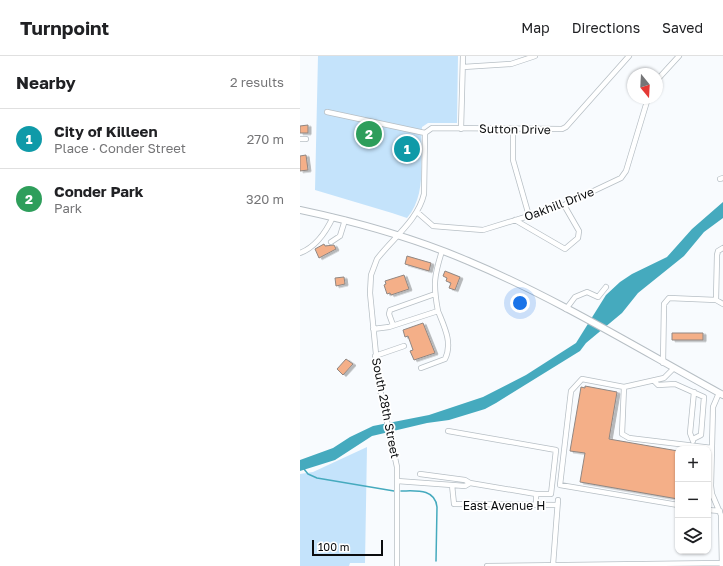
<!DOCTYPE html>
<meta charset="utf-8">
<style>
:root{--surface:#fff;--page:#f6f6f6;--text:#202124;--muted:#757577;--line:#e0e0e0;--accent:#567f00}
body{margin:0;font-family:"Golos Text",sans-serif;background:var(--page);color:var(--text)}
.controls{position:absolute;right:12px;bottom:12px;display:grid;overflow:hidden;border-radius:8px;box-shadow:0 1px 3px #0004}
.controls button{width:36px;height:36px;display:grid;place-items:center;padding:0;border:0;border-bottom:1px solid var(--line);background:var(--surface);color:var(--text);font:20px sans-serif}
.compass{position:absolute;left:327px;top:12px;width:36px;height:36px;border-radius:50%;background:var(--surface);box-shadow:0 1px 3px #0004;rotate:162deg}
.scale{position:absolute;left:12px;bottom:10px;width:71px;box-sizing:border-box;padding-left:4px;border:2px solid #0b0d0f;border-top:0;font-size:11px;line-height:14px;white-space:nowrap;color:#0b0d0f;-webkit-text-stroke:3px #fff;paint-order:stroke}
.you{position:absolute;left:220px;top:247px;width:14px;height:14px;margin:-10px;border:3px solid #fff;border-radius:50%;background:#1a73e8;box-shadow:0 0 0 6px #1a73e833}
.badge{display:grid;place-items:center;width:26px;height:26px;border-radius:50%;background:var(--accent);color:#fff;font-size:13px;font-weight:700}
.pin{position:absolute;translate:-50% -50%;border:2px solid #fff;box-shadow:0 1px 4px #0006}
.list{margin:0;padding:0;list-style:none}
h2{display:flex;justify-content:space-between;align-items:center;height:52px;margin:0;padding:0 16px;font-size:17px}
h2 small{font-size:13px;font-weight:400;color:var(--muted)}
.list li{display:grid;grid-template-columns:26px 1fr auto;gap:12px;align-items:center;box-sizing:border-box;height:60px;padding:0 16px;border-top:1px solid var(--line)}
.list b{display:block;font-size:15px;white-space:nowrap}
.list p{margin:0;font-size:13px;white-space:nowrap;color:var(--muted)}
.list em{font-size:13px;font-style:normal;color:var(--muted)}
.icon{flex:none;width:22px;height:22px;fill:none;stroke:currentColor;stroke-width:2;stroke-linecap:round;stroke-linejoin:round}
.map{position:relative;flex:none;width:423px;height:510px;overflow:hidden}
header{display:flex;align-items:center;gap:24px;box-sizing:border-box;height:56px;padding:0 20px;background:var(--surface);border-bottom:1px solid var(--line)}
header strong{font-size:19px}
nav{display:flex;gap:22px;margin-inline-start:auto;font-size:14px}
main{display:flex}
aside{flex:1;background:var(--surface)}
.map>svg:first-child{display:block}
</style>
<header>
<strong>Turnpoint</strong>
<nav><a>Map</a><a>Directions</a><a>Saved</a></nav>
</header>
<main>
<aside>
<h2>Nearby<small>2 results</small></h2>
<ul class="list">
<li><span class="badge" style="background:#0f9aa8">1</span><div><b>City of Killeen</b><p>Place · Conder Street</p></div><em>270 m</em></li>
<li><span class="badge" style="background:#2e9e5b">2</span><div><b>Conder Park</b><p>Park</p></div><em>320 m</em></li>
</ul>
</aside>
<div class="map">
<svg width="423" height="510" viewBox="0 0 423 510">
<defs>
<filter id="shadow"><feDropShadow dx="3" dy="1.5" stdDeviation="0" flood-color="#0004"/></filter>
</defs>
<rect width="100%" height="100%" fill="#f8fbfe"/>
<path fill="#c4e3fb" d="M18 0H158L157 67H128L122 71C119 103 128 137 107 162L92 157 15 134Z
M67 391 65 507H50L49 510H0V418L13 416Z"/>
<path fill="#45aabe" d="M423 146V162L404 176 384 200 338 237 322 257 286 287 280 295 196 347 185 353 149 364 127 367 72 380 35 404 0 415V404L33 392 50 381 73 370 129 359 183 341 226 319 276 287 306 239 320 226 332 218 367 201 392 173Z"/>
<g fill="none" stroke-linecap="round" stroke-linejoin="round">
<path stroke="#45aabe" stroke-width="1.5" d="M4 413 8 418 17 422 94 435
M101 435C115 435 135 432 137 451L136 505"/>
</g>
<path fill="#f4af88" stroke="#908783" filter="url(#shadow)" d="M8 69V77H0V70Z
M6 99 8 114 0 115V100Z
M24 188 25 190 34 189 36 193 19 202 15 193Z
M107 200 131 207 129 215 105 208Z
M145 215 160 221 155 234 149 232 151 227 146 225 147 222 143 220Z
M104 219 109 233 91 239 90 237 87 238 84 229 86 228 85 225Z
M44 221 45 228 36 230 35 222Z
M123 267 135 297 114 304 110 295 113 294 108 280 105 281 103 274Z
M372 277H403V284H372Z
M46 303 53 308 43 319 37 313Z
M285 330 317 336 309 383 378 395V443L280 426 285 397 270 395 281 331 285 332Z"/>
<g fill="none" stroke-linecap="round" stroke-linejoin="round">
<defs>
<path id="minor" d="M163 11 211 8 235 0
M357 24 379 0
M27 56 125 77
M161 73 163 0
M213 74V104L229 160
M0 83H6
M420 123 423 122
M117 156 133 170 183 174 264 149 321 122 326 115 348 42
M215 164 265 193 278 182 279 175 264 149
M31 186 40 180 45 164
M0 197C16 191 26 176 33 161
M416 244 417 199 418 195 423 192
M266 253 275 241 287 236 298 241 306 231
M138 255C133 229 134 220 142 195
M93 269 89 258 90 254 135 238
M73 273 89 271 138 255C144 270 153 287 145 303L121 312
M75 300 104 290
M363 307 364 248 369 242 416 244 423 248
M373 313 364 322 324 331 322 378 329 382 412 392
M354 325 358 329 375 328 404 341 401 379 393 383
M324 331 282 323 271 335 260 429 378 449
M419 337 413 351 411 430 412 438 421 459 422 510
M148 375 256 394 251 438H236V449
M393 385 390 377 394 336
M120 418 165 424 170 427
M97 425 152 429 154 448 257 449
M152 429 165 430 170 427 236 438
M408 454 420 455
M253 509 258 444
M97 510V411L79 329 70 237 71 219 77 203C93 182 118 164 124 138L125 77 132 72 262 73 266 71 329 0
M187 510 423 507"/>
<path id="major" d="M0 154C57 166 114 182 168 205 256 242 339 293 423 339"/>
</defs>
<use href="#minor" stroke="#b7bfc5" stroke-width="6"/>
<use href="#major" stroke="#b7bfc5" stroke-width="8"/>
<use href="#minor" stroke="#fff" stroke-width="4.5"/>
<use href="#major" stroke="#fff" stroke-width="6"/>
</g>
<g text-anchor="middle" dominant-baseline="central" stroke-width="3.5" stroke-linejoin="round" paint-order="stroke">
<g font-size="12" fill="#0b0d0f" stroke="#fff">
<text transform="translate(215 73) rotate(1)">Sutton Drive</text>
<text transform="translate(259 148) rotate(-21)">Oakhill Drive</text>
<text transform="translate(86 352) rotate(79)">South 28th Street</text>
<text x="204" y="449">East Avenue H</text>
</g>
</g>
</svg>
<div class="controls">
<button>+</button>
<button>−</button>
<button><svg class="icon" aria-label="layers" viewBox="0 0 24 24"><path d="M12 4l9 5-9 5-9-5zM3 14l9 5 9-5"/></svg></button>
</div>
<svg class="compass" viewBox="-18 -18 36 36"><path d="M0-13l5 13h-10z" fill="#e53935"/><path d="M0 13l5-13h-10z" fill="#757577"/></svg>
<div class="scale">100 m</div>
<div class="you"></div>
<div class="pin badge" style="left:107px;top:93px;background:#0f9aa8">1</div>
<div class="pin badge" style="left:69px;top:78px;background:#2e9e5b">2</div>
</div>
</main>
